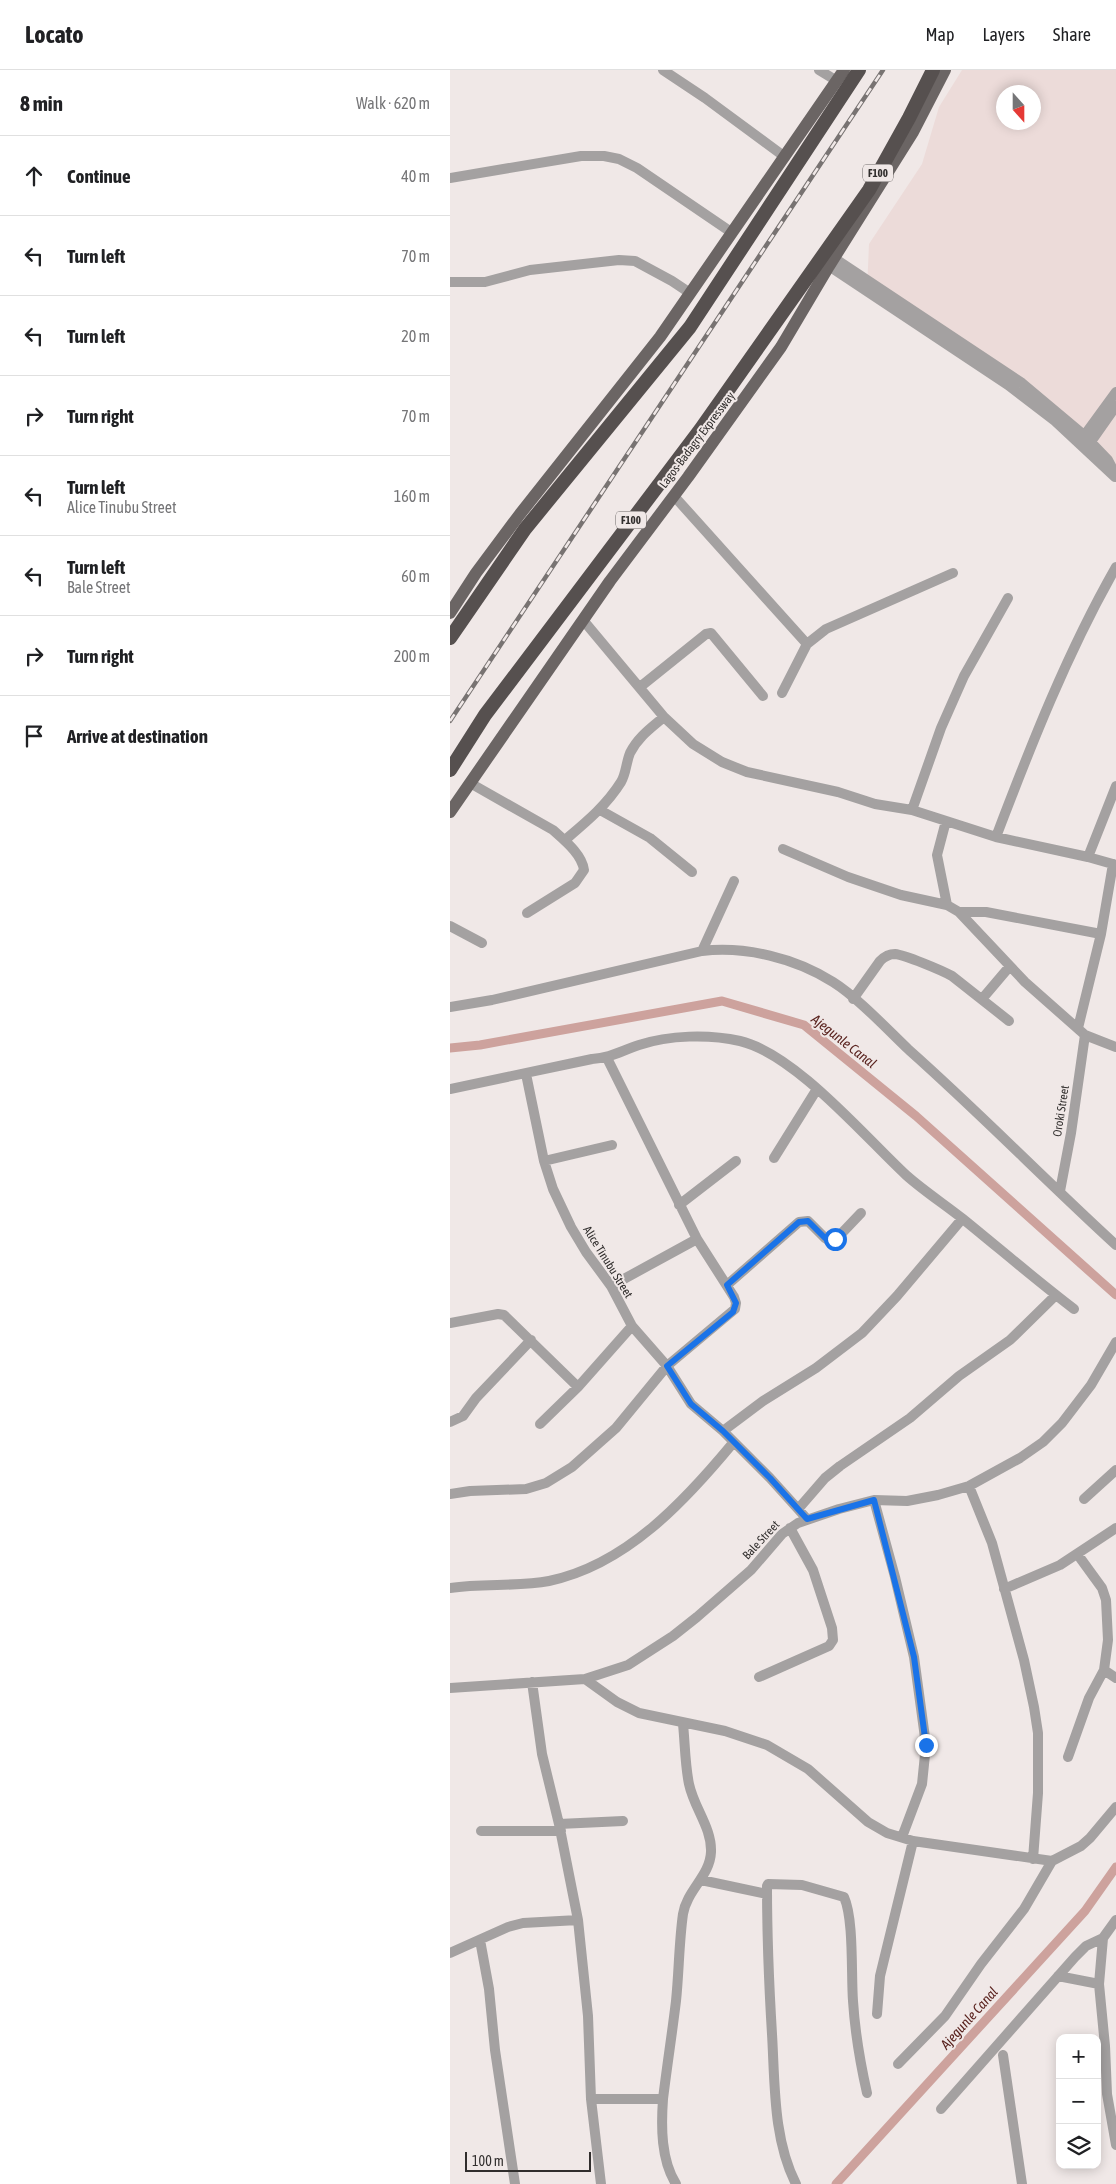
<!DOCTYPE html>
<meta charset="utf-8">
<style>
:root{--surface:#fff;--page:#f6f6f6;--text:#202124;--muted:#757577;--line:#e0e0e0}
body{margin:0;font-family:"Asap Condensed",sans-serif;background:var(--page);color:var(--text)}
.controls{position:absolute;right:15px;bottom:15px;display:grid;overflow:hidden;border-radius:10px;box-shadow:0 2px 12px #0003}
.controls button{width:45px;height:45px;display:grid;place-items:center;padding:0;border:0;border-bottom:1px solid var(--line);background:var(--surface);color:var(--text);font:25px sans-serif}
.compass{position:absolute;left:546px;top:15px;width:45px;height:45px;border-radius:50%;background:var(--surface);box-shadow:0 2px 12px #0003;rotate:159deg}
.scale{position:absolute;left:15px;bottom:12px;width:126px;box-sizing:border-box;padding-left:5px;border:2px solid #312e2d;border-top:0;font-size:14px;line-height:18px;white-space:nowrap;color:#312e2d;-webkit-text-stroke:4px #f0e8e7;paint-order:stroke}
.stop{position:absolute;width:15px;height:15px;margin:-11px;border:4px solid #1a73e8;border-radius:50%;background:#fff}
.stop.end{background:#1a73e8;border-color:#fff;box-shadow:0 1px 5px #0008}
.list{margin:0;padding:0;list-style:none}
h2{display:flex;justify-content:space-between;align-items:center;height:65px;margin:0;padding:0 20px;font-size:21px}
h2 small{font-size:16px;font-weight:400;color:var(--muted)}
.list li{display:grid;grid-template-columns:32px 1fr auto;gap:15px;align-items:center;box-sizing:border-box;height:80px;padding:0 20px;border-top:1px solid var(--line)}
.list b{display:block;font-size:19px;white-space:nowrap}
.list p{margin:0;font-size:16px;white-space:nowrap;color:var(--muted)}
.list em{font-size:16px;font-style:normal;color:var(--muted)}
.icon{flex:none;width:28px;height:28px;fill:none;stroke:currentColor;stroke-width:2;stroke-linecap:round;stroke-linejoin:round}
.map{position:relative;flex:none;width:666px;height:2114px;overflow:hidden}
header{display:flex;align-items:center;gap:30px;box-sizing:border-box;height:70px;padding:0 25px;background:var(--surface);border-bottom:1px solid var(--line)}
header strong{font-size:24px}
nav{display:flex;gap:28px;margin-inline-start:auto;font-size:18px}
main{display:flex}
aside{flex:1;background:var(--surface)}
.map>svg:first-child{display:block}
</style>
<header>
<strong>Locato</strong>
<nav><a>Map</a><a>Layers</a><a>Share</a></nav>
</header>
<main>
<aside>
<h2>8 min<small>Walk · 620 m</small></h2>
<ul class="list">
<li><svg class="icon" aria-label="ahead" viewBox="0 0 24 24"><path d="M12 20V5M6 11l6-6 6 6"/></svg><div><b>Continue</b></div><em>40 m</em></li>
<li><svg class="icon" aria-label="left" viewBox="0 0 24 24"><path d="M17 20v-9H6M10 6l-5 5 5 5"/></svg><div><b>Turn left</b></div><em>70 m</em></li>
<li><svg class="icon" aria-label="left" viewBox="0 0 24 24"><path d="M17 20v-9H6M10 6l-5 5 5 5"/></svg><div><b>Turn left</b></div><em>20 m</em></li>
<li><svg class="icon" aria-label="right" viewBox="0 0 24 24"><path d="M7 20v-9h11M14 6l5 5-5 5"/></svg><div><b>Turn right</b></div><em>70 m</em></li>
<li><svg class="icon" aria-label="left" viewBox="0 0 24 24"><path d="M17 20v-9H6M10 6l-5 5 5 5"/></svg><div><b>Turn left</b><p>Alice Tinubu Street</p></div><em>160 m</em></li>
<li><svg class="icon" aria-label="left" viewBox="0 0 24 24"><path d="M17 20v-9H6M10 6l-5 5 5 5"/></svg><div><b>Turn left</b><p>Bale Street</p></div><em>60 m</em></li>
<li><svg class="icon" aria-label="right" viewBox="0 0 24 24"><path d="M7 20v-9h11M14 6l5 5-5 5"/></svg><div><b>Turn right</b></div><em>200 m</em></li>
<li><svg class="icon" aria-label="arrive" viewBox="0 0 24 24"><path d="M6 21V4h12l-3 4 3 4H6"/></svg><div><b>Arrive at destination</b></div></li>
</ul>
</aside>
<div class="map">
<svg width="666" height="2114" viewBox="0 0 666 2114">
<rect width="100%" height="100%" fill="#f0e8e7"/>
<path fill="#ecdbd9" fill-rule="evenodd" d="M512 0H666V409L631 371 417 220 419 174 472 94 489 37ZM554 22H584V52H554Z"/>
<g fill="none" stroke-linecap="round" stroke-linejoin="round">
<path stroke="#cda29d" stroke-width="9" d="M0 978 30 975 272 931 354 955 466 1046 666 1225
M386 2114 635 1841 666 1797"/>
<path stroke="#a4a1a1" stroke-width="10" d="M213 0 255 28 335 87
M369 0 387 11
M0 108 131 86H154L169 89 187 98 281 162
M384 188 572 313 634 365 658 390 666 405
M379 196 558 315 605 351 665 407
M0 212H35L80 200 169 190 185 191 222 211 240 223
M631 370 666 322
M638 376 666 336
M224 426 357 574
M133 550 214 647 243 674 272 692 297 702 388 722 425 734 462 740 546 767 638 787 666 795
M190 617 256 564 261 563 313 626
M332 623 357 574 376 559 503 503
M20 713 103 760C114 770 132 784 134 800L125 813 77 843
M150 740 200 768 242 802
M462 740 491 658 514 606 558 528
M496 751 487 785 497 835
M546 767C581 675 617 583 666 497
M115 770C135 753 156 736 171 712 176 704 176 693 180 683 188 667 201 658 214 647
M333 779 398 807 451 825 497 835 509 842H536L651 864
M638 787 666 716
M509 842 575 912 635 965 666 977
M0 856 32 873
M252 881 284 811
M403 929 430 891C434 887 439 884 445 884 455 885 491 900 502 906L559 951
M532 929 560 896
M0 937 42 930 252 881C296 876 345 888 383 912 407 927 437 959 459 980 530 1043 596 1111 666 1175
M628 958 651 864 663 794
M76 1004 94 1091 103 1119 121 1157 136 1182 161 1216 182 1256 217 1296 241 1334 273 1361 320 1408 357 1449
M0 1019 142 989C160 988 171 981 189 975 219 965 259 964 290 971 345 984 414 1066 456 1105 474 1121 494 1134 513 1149 550 1179 586 1210 624 1239
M324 1088 367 1019
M94 1091 162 1075
M610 1121 621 1063 635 965
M229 1135 286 1091
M277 1215 349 1152 358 1151 375 1168 380 1171 391 1164 411 1143
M161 1216 247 1169
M0 1253 48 1244 54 1245 128 1317
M0 1352 13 1346 26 1328 81 1270
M90 1354 128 1317 182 1256
M273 1361 313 1331 366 1298 412 1263 447 1226 512 1149
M519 1416 542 1473 574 1590 584 1637 588 1663V1723L583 1789
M0 1424 20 1421 76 1419 96 1413 122 1397 166 1358 217 1296 285 1239 286 1233 284 1227 247 1169 157 988
M634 1429 666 1400
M424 1430 445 1507 464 1587 476 1675 472 1714 452 1767
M349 1438 375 1408 390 1396 460 1348 509 1306 560 1270 606 1225
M0 1518C33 1513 67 1517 99 1511 176 1495 235 1431 283 1373
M554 1519 610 1495 666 1458
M654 1600 666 1608
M309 1607 379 1576 383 1570 382 1558 363 1500 340 1458
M135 1609 167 1632 189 1643 275 1661 317 1675 358 1699 418 1752 437 1763 463 1771 602 1791 631 1776 640 1768 666 1737
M82 1612 92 1684 109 1754 128 1850 138 1946 141 2029 151 2114
M0 1618 135 1609 178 1595 223 1566 247 1547 301 1500 332 1464 348 1453 389 1439 424 1430 457 1431 488 1425 519 1416 570 1388 593 1372 612 1353 641 1315 666 1272
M618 1687 639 1628 654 1600 658 1570 656 1530 652 1518 628 1485
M109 1754 173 1751
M31 1761H111
M251 1810 317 1824
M653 1868 649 1914 655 1976 657 2024 666 2075
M30 1870 39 1919 45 1980 65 2114
M0 1883 58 1857 73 1853 128 1850
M608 1906 649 1914
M427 1944 430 1906 463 1771
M553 1985 572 2114
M448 1994 495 1946 531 1894 574 1839 602 1791
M141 2029H213
M491 2039 625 1887 636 1876 653 1868 666 1850
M226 2114C211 2090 211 2057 213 2029 217 1996 222 1964 226 1931 229 1902 229 1872 233 1844 237 1820 260 1806 261 1782 262 1758 244 1738 239 1714 235 1695 235 1673 233 1654
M346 2114C323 2069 325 2014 322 1964 319 1915 317 1866 317 1816L318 1814 352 1815 394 1827C404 1849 401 1904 403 1931 405 1962 410 1992 417 2023"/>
<path stroke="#6b6564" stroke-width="12" d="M0 543 26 503 70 444 210 267 394 0
M0 742 160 511 238 407 331 277 379 196 463 62 495 0"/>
<path stroke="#56504f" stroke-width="14" d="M0 568 75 459 240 257 409 0
M0 700 35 645 250 360 419 120 459 48 483 0"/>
<defs>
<path id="rail" d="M0 651 433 0"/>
</defs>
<use href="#rail" stroke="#787372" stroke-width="4.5"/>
<use href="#rail" stroke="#f0e8e7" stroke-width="2.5" stroke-dasharray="8" stroke-linecap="butt"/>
</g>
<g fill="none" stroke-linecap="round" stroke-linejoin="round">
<path stroke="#1a73e8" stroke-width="6" d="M385 1169 380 1171 375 1168 358 1151 349 1152 277 1215 286 1233 283 1242 217 1296 241 1334 273 1361 320 1408 357 1449 424 1430 464 1587 476 1675"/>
</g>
<g text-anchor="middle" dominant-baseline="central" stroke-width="4" stroke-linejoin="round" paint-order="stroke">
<g fill="#f0e8e7" stroke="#6a6665" stroke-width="1">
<rect x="413" y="94.5" width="30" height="17" rx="4"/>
<rect x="166" y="441.5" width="30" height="17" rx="4"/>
</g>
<g font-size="11" font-weight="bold" fill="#312e2d">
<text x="428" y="103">F100</text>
<text x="181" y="450">F100</text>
</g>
<g font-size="12" fill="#312e2d" stroke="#f0e8e7">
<text transform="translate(247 370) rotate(-53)">Lagos-Badagry Expressway</text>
<text transform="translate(611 1041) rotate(-81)">Oroki Street</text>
<text transform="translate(158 1192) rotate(58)">Alice Tinubu Street</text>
<text transform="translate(311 1470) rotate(-47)">Bale Street</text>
</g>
<g font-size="14" font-style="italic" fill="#5a231f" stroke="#f0e8e7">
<text transform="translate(394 971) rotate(38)">Ajegunle Canal</text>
<text transform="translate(519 1948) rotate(-48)">Ajegunle Canal</text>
</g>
</g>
</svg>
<div class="controls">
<button>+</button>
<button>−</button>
<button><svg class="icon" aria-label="layers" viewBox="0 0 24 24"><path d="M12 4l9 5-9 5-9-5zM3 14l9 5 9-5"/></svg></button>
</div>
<svg class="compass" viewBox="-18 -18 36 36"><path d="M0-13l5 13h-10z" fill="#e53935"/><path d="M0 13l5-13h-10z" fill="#757577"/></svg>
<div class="scale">100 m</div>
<div class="stop" style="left:385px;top:1169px"></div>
<div class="stop end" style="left:476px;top:1675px"></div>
</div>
</main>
